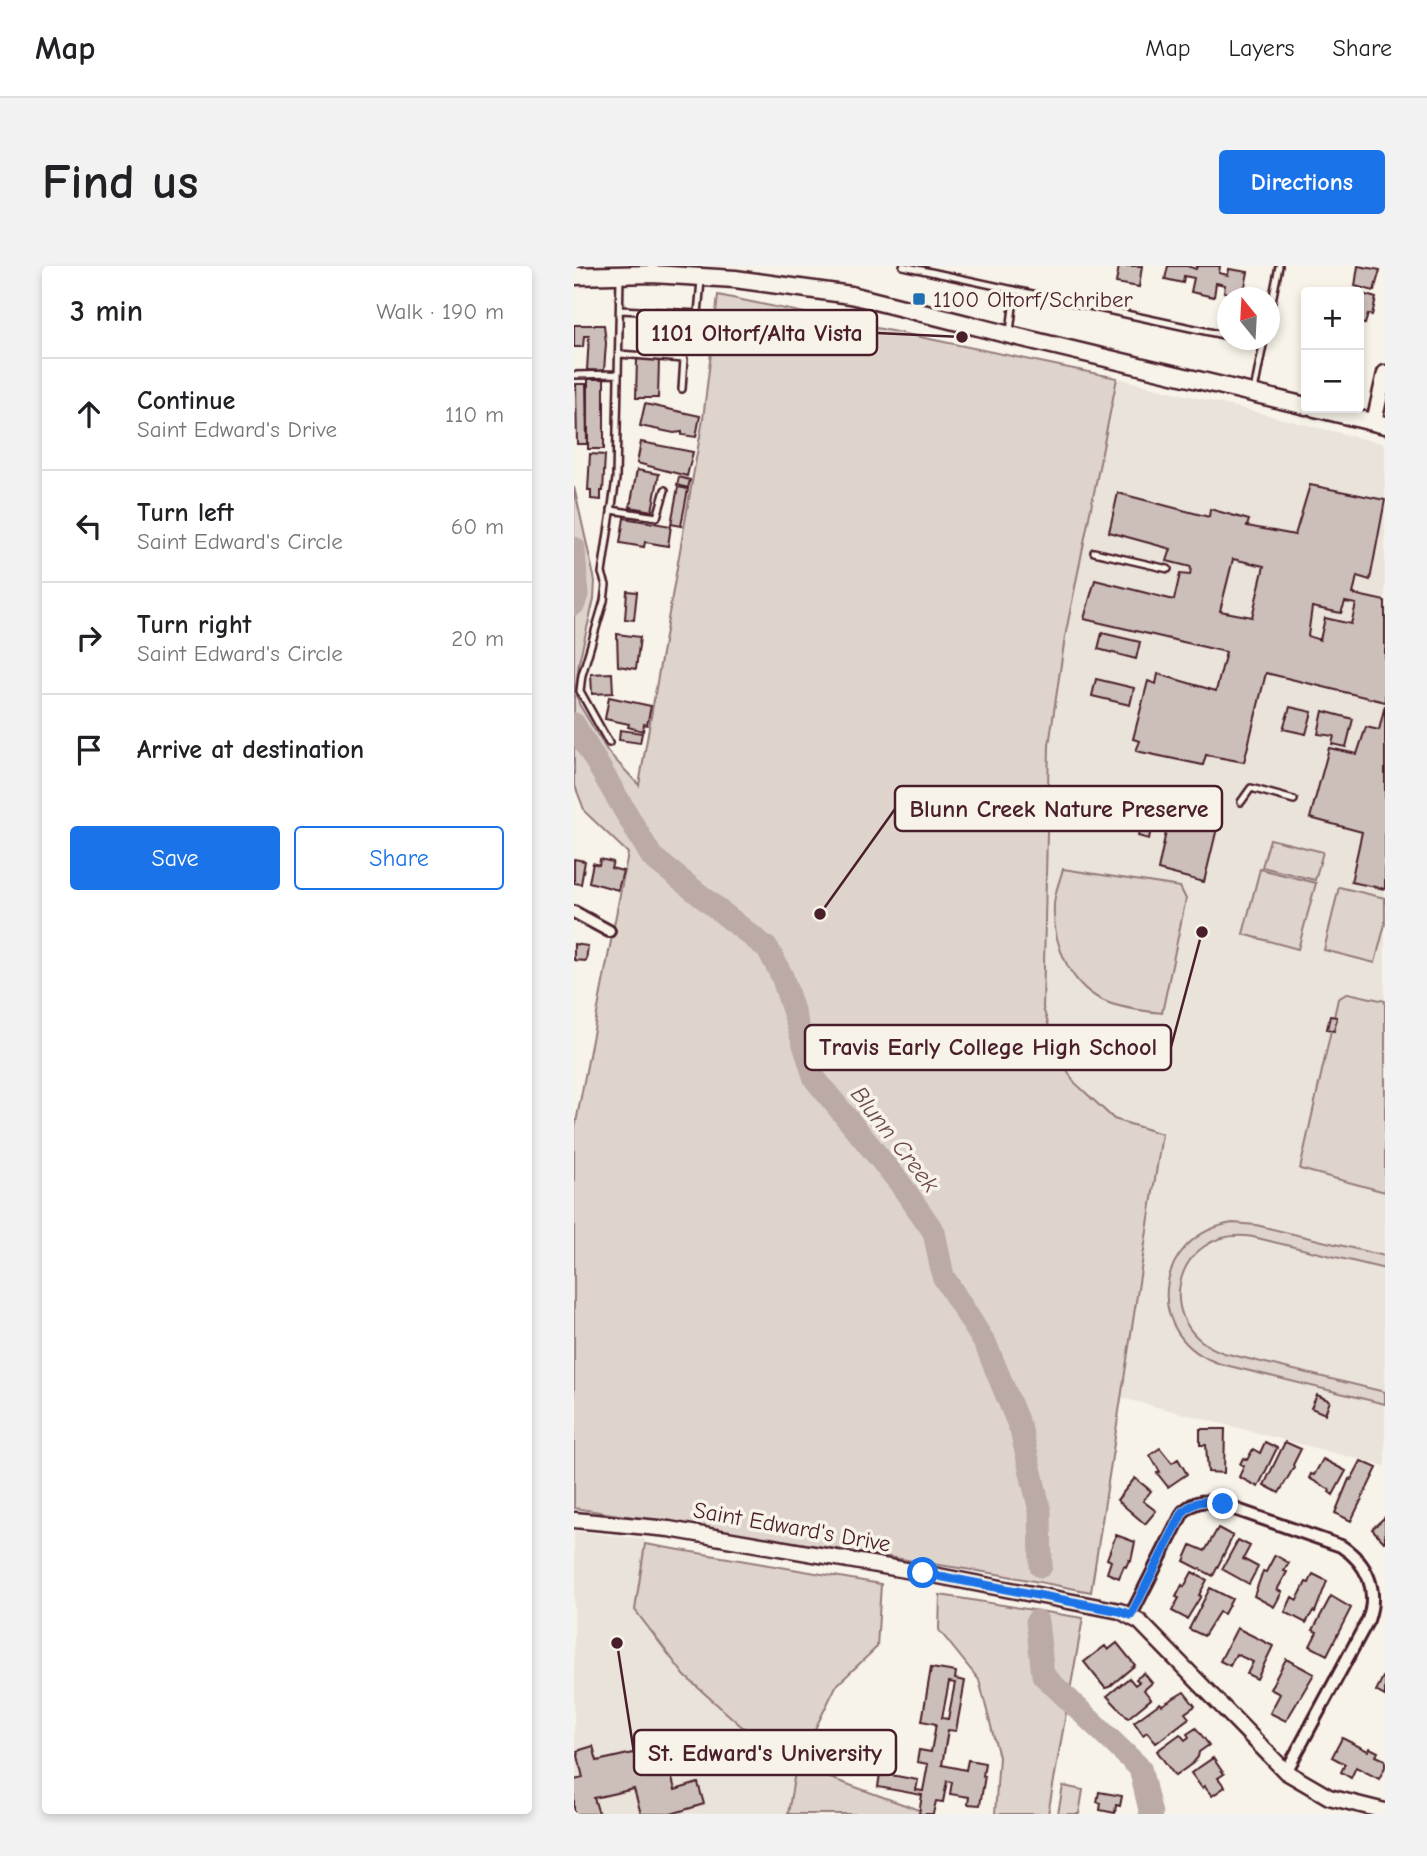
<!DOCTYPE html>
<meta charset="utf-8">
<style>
:root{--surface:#fff;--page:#f2f2f2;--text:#202124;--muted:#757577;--line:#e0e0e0;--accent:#1a73e8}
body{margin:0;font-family:"Comic Neue",sans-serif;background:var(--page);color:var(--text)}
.controls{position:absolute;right:21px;top:21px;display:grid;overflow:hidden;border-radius:7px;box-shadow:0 4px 10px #0003}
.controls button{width:63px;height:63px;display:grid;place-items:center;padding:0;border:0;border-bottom:2px solid var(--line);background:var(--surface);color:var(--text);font:35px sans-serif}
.compass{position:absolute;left:643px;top:21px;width:63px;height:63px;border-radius:50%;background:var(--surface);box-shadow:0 4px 10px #0003;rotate:342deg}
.stop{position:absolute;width:21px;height:21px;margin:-16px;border:5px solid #1a73e8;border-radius:50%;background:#fff}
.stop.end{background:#1a73e8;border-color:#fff;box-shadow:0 2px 7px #0008}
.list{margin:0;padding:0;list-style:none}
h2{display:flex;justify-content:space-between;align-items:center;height:91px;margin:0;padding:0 28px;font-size:30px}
h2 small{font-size:23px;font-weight:400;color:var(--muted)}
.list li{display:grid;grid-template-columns:46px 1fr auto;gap:21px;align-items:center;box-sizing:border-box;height:112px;padding:0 28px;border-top:2px solid var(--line)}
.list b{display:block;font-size:26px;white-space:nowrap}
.list p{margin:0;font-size:23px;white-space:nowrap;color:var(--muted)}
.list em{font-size:23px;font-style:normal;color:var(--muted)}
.actions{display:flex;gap:14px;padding:21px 28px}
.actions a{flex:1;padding:16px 0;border:2px solid var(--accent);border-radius:7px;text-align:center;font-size:24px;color:var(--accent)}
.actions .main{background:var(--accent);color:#fff}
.icon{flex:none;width:38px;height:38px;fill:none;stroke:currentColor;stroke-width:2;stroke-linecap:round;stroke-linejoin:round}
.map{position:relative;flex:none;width:811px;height:1548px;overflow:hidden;border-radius:7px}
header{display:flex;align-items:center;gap:42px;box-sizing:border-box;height:98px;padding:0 35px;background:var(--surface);border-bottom:2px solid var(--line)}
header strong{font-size:33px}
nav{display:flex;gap:38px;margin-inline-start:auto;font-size:24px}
.intro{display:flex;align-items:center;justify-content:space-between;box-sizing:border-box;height:168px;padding:0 42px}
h1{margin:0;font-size:49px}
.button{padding:18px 32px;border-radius:7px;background:var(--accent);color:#fff;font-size:24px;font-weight:700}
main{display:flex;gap:42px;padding:0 42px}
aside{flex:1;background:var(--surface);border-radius:7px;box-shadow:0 4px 10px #0003}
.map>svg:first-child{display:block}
</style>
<header>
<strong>Map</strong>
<nav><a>Map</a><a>Layers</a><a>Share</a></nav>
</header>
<div class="intro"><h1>Find us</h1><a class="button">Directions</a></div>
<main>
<aside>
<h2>3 min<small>Walk · 190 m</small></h2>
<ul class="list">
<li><svg class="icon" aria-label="ahead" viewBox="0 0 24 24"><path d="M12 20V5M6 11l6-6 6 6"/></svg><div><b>Continue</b><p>Saint Edward's Drive</p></div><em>110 m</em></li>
<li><svg class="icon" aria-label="left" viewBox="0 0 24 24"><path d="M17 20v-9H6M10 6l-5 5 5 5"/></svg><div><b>Turn left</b><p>Saint Edward's Circle</p></div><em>60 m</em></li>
<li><svg class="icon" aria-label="right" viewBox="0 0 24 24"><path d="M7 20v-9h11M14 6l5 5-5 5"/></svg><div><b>Turn right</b><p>Saint Edward's Circle</p></div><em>20 m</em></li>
<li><svg class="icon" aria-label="arrive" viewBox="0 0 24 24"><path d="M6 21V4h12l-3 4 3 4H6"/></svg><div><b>Arrive at destination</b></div></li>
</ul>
<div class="actions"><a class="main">Save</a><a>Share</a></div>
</aside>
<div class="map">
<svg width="811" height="1548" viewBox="0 0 811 1548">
<rect width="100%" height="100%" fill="#f7f3e8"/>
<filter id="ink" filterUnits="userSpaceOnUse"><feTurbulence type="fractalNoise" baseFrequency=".0143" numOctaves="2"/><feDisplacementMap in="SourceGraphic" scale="14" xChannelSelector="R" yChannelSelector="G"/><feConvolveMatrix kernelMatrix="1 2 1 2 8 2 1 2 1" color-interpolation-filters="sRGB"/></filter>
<g filter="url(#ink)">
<path fill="#eae3da" d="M543 112 811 178V1200L548 1132 584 894 417 852 491 371Z
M0 1265 71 1273 61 1344 111 1410 166 1459 222 1500 214 1548H0Z"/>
<path fill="#ded4cc" stroke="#947a7c" stroke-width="2" d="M144 29 543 112 491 371 475 479 469 742 482 782 499 815 540 853 588 868 517 1326 423 1308 0 1242V867L54 587 11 546 0 517V221L21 315 20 333 5 396 2 422 5 438 34 486 65 519 129 153Z
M696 573 749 586 741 614 688 601Z
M489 603 606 621 612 633 588 747C570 745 551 743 535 737 496 723 478 677 480 639 480 628 486 614 489 603Z
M686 603 742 617 724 683 669 668Z
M765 621 811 632V658L801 697 750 684Z
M774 727 811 735V926L726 903 764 733Z
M659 957 682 959 811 990V1003L679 971C601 958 574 1061 650 1087L811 1126V1138L647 1098C568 1073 578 969 659 957Z
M71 1278 307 1318 303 1381 262 1420 223 1500 356 1548H214L222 1500 166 1459 111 1410 61 1344Z
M366 1329 509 1352 474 1548H421L425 1491 405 1414 365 1364Z
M489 1520 509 1524 505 1548H484Z"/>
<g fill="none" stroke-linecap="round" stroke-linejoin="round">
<path stroke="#bcaaa7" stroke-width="23" d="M0 282 3 328 0 338
M0 458 78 591 194 683 208 710 241 813 325 916 360 966 369 1010 412 1079 447 1164 466 1245 467 1300
M463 1355 469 1409 566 1502 577 1548"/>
</g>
<path fill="#ccbfb9" stroke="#4a1f2b" stroke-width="2" fill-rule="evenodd" d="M545 0H568L565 21 542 17Z
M594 0H613L622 3 623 0H646L645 7 654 9 655 3 674 6 669 30 650 26 651 19 642 17 640 31 617 26 620 12 610 10 609 17 591 13Z
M784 0 806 4 800 25 781 20Z
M785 27 802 32 798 49 794 48 791 58 785 57Z
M0 59H30L32 77 30 105 13 104 15 70H10L9 81H0Z
M63 93H85L84 132H62Z
M14 113H30V183H14Z
M2 118H12L13 178H3Z
M71 138 126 150 122 171 108 169V166L100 167 66 160Z
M67 176 119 186 113 210 63 197Z
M16 188 31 189 29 225H27V234L17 233V224H14Z
M63 204 85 208 78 245 56 241Z
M105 211 116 214 114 222 103 219Z
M736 219 811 234 796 314 783 310 779 328 811 335V436L692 407 670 496 632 489 629 499 562 485 566 475 559 473 574 415 582 418 584 408 642 425 652 386 510 353 521 314 600 334 606 308 616 309 617 301 593 295 597 283 535 266 544 227 635 251 636 243 675 254 673 260 721 269ZM659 293 690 300 678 351 646 345ZM771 336 782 338 777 358 751 352 746 374 734 370 738 341 767 347Z
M104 221 114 223 107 260 97 258Z
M50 252 97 260 94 280 71 276 70 281 46 277Z
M53 325 63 326 60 354 51 353Z
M528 367 566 376 562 393 524 383Z
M43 368 66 371 62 403 44 400Z
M38 407 39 427 18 428 17 408Z
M522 413 560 422 556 439 518 430Z
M35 431 77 440 73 459 70 458 69 465 54 461 55 458 31 453Z
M811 439V623L777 616 788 566 736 552 755 482 783 488 792 461 805 464Z
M716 441 738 446 732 468 709 463Z
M749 445 779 453 772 481 758 478 760 470 744 468Z
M46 464 68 467 66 477 45 474Z
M597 542 645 554 630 616 584 604Z
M554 558 577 563 575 573 564 570 565 566 553 563Z
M0 593 11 595 7 618 0 617Z
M26 593 39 596 37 602 49 605 44 624 15 616 19 597 25 599Z
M0 678 14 680 12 695 0 694Z
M756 750 763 751 760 765 753 763Z
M743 1129 756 1135 751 1148 737 1142Z
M626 1163H651L650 1207 634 1206 632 1179H626Z
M691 1176 703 1182 684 1221 665 1211 670 1200 666 1198 669 1192 673 1194 679 1183 686 1187Z
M711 1176 727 1183 719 1199 720 1201 705 1227 690 1219Z
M586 1182 598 1197 604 1193 613 1208 594 1221 583 1207 586 1206 576 1189Z
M749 1193 772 1205 759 1229 755 1226 756 1224 735 1212 737 1208 740 1209Z
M787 1195 803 1202 777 1255 761 1247 775 1213 777 1214Z
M561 1212 577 1225 569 1235 582 1245 571 1258 543 1234Z
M811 1251V1275L810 1276 798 1263Z
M644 1262 659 1270 639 1310 610 1295 617 1279 631 1285Z
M542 1269 561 1276 557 1295 555 1294 552 1301 550 1300 545 1312 533 1307 537 1295 533 1293Z
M664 1274 676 1280 669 1293 684 1301 675 1318 648 1303Z
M701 1289 715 1297 710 1305 713 1306 703 1324 708 1326 700 1341 680 1330 689 1305 692 1306Z
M618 1306 633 1314 625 1329 627 1330 613 1353 598 1345 605 1332 602 1331 608 1319 610 1321Z
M739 1308 753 1315 741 1346 739 1345 732 1357 711 1346 718 1331 723 1334 732 1316 735 1317Z
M636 1322 658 1333 650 1348 645 1346 630 1370 615 1363Z
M757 1330 777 1342 753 1389 736 1380 743 1366 739 1364Z
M663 1362 699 1380 683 1413 673 1408 679 1396 662 1388 656 1400 646 1395Z
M543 1377 561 1399 535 1421 531 1422 510 1396 531 1380 534 1384Z
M712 1393 740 1408 712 1455 696 1447 706 1428 696 1423Z
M357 1402 382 1406 381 1413 391 1415 382 1465 374 1464 368 1499 392 1504 394 1494 411 1497 409 1510H411L406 1539 394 1538 395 1531 376 1528 378 1516 373 1515 369 1536 362 1535 359 1548H345L348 1529 304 1521 306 1507 344 1514 342 1524 349 1525 354 1498 343 1496 345 1484 357 1486 362 1458 348 1455ZM375 1416 381 1417 374 1453 368 1452Z
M570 1407 578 1417 570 1424 577 1433 554 1452 533 1430 555 1412 561 1419 565 1416 562 1413Z
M809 1411 811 1412V1430L802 1425Z
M610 1426 621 1440 611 1447 615 1452 582 1477 573 1466 569 1469 560 1456 586 1437 588 1439Z
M622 1462 635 1479 625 1486 624 1491 619 1497 601 1510 583 1485 606 1468 611 1474 615 1471 613 1468Z
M768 1472 794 1485 796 1482 804 1486 802 1490 811 1494V1501L805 1513 782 1501 777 1512 767 1506 771 1498 758 1491Z
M19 1480 23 1495 90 1480 101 1524 124 1517 130 1538 97 1548H67L60 1523 20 1532 25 1548H0V1514L9 1512 3 1485Z
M639 1492 650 1508 644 1512 651 1521 638 1530 630 1520 628 1522 617 1507Z
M525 1526 548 1530 546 1540 542 1539 541 1547 526 1544 527 1537 523 1536Z"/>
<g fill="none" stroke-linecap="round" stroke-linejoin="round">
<defs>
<path id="service" d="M329 0 654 70
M46 44 124 48 127 14
M696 45 705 0
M436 66 441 24
M667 74 689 78
M45 88 110 93 108 123
M0 109 44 108
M680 125 690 74
M37 244 83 251 91 224
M520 286 594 303
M35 477 6 425 8 409 30 335 32 319 28 307 42 213 46 11
M667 536 677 522 720 534"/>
<path id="minor" d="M0 646 35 665
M557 1349 609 1246C622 1234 632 1233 649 1239L767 1280C793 1297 805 1323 794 1354L712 1506"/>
<path id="tertiary" d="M800 156 811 107
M0 1254 95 1263 349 1307 546 1345 566 1356 712 1506 755 1531 811 1545"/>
<path id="secondary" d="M0 10 78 8 161 13 277 29 436 69 732 140
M741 142 811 159"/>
</defs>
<use href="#service" stroke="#4a1f2b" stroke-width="10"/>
<use href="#minor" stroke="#4a1f2b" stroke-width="16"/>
<use href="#tertiary" stroke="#4a1f2b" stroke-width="19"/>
<use href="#secondary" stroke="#4a1f2b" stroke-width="21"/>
<use href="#service" stroke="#f7f3e8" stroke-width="5"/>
<use href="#minor" stroke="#f7f3e8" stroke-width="10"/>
<use href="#tertiary" stroke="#f7f3e8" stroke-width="14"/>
<use href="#secondary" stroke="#f7f3e8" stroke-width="16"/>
</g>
</g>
<g fill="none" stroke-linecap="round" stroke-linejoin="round" filter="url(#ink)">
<path stroke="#1a73e8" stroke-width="9" d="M349 1307 546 1345 557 1349 609 1246C622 1234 632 1233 649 1238"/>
</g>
<rect fill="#1f6fb2" stroke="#f7f3e8" stroke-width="2.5" x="338" y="26" width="14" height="14" rx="3.5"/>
<g text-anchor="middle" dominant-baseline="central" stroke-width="7" stroke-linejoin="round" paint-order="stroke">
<g font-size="23" fill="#4a1f2b" stroke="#f7f3e8" text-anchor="start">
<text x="359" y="33">1100 Oltorf/Schriber</text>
</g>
<g font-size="23" fill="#4a1f2b" stroke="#f7f3e8">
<text transform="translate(218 1261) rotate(10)">Saint Edward's Drive</text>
</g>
<g font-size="24" font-style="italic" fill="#6c4950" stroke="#f7f3e8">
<text transform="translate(321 873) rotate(52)">Blunn Creek</text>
</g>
</g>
<path fill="none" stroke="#4a1f2b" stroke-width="2.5" d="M388 71L303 67M246 648L321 543M628 666L597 781M43 1377L60 1487"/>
<g fill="#4a1f2b" stroke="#f7f3e8" stroke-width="2.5">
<circle cx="388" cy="71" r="7"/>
<circle cx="246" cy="648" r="7"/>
<circle cx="628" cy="666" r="7"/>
<circle cx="43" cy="1377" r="7"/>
</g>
<g fill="#f7f3e8" stroke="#4a1f2b" stroke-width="2.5">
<rect x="63" y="44" width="240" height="45" rx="7"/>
<rect x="321" y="520" width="327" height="45" rx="7"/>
<rect x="231" y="759" width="366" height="45" rx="7"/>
<rect x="60" y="1464" width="262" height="45" rx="7"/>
</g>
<g font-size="24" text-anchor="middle" font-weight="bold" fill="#4a1f2b">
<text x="183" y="75">1101 Oltorf/Alta Vista</text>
<text x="485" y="551">Blunn Creek Nature Preserve</text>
<text x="414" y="789">Travis Early College High School</text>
<text x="191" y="1495">St. Edward's University</text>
</g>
</svg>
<div class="controls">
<button>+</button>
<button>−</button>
</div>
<svg class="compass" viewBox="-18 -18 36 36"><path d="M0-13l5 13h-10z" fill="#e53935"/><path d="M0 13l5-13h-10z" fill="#757577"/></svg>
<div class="stop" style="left:349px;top:1307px"></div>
<div class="stop end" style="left:649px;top:1238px"></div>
</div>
</main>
